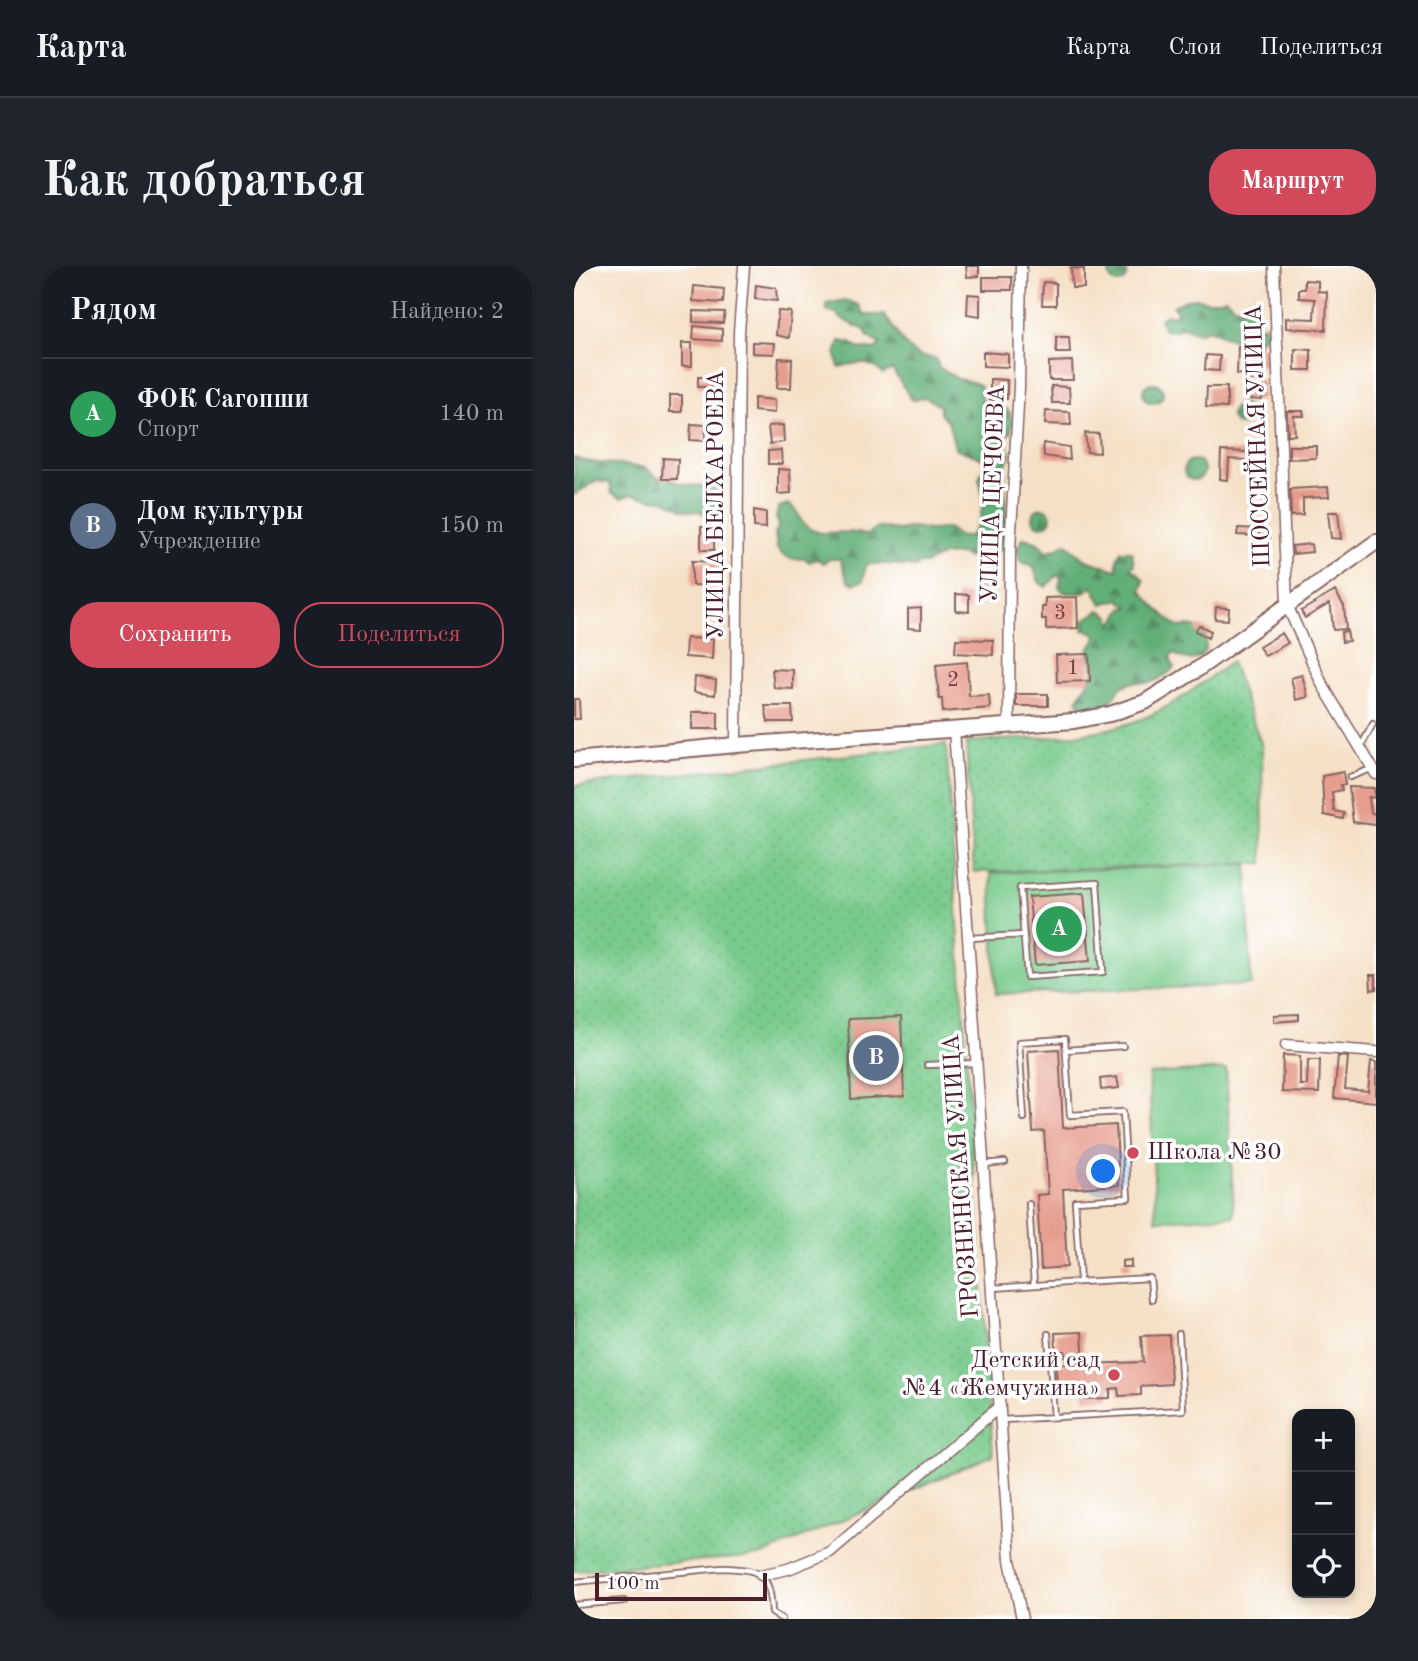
<!DOCTYPE html>
<html lang="ru">
<meta charset="utf-8">
<style>
:root{--surface:#171b24;--page:#20242c;--text:#f1f3f6;--muted:#9ea1a6;--line:#363941;--accent:#d1495b}
body{margin:0;font-family:"Old Standard TT",serif;background:var(--page);color:var(--text)}
.controls{position:absolute;right:21px;bottom:21px;display:grid;overflow:hidden;border-radius:14px;box-shadow:0 4px 10px #0003}
.controls button{width:63px;height:63px;display:grid;place-items:center;padding:0;border:0;border-bottom:2px solid var(--line);background:var(--surface);color:var(--text);font:35px sans-serif}
.scale{position:absolute;left:21px;bottom:18px;width:172px;box-sizing:border-box;padding-left:7px;border:4px solid #4a1f2b;border-top:0;font-size:19px;line-height:24px;white-space:nowrap;color:#4a1f2b;-webkit-text-stroke:5px #fff;paint-order:stroke}
.you{position:absolute;left:530px;top:906px;width:24px;height:24px;margin:-18px;border:5px solid #fff;border-radius:50%;background:#1a73e8;box-shadow:0 0 0 10px #1a73e833}
.badge{display:grid;place-items:center;width:46px;height:46px;border-radius:50%;background:var(--accent);color:#fff;font-size:23px;font-weight:700}
.pin{position:absolute;translate:-50% -50%;border:4px solid #fff;box-shadow:0 2px 7px #0006}
.list{margin:0;padding:0;list-style:none}
h2{display:flex;justify-content:space-between;align-items:center;height:91px;margin:0;padding:0 28px;font-size:30px}
h2 small{font-size:23px;font-weight:400;color:var(--muted)}
.list li{display:grid;grid-template-columns:46px 1fr auto;gap:21px;align-items:center;box-sizing:border-box;height:112px;padding:0 28px;border-top:2px solid var(--line)}
.list b{display:block;font-size:26px;white-space:nowrap}
.list p{margin:0;font-size:23px;white-space:nowrap;color:var(--muted)}
.list em{font-size:23px;font-style:normal;color:var(--muted)}
.actions{display:flex;gap:14px;padding:21px 28px}
.actions a{flex:1;padding:16px 0;border:2px solid var(--accent);border-radius:28px;text-align:center;font-size:24px;color:var(--accent)}
.actions .main{background:var(--accent);color:#fff}
.icon{flex:none;width:38px;height:38px;fill:none;stroke:currentColor;stroke-width:2;stroke-linecap:round;stroke-linejoin:round}
.map{position:relative;flex:none;width:802px;height:1353px;overflow:hidden;border-radius:28px}
header{display:flex;align-items:center;gap:42px;box-sizing:border-box;height:98px;padding:0 35px;background:var(--surface);border-bottom:2px solid var(--line)}
header strong{font-size:33px}
nav{display:flex;gap:38px;margin-inline-start:auto;font-size:24px}
.intro{display:flex;align-items:center;justify-content:space-between;box-sizing:border-box;height:168px;padding:0 42px}
h1{margin:0;font-size:49px}
.button{padding:18px 32px;border-radius:28px;background:var(--accent);color:#fff;font-size:24px;font-weight:700}
main{display:flex;gap:42px;padding:0 42px}
aside{flex:1;background:var(--surface);border-radius:28px;box-shadow:0 4px 10px #0003}
.map>svg:first-child{display:block}
</style>
<header>
<strong>Карта</strong>
<nav><a>Карта</a><a>Слои</a><a>Поделиться</a></nav>
</header>
<div class="intro"><h1>Как добраться</h1><a class="button">Маршрут</a></div>
<main>
<aside>
<h2>Рядом<small>Найдено: 2</small></h2>
<ul class="list">
<li><span class="badge" style="background:#2e9e5b">A</span><div><b>ФОК Сагопши</b><p>Спорт</p></div><em>140 m</em></li>
<li><span class="badge" style="background:#5c6f8a">B</span><div><b>Дом культуры</b><p>Учреждение</p></div><em>150 m</em></li>
</ul>
<div class="actions"><a class="main">Сохранить</a><a>Поделиться</a></div>
</aside>
<div class="map">
<svg width="802" height="1353" viewBox="0 0 802 1353">
<defs>
<pattern id="grass-dots" width="8" height="8" patternUnits="userSpaceOnUse" patternTransform="scale(1.75)"><rect width="8" height="8" fill="#78ca8c"/><path d="M2 2h.1M6 6h.1" fill="none" stroke="#69ad79" stroke-width="1.8" stroke-linecap="round"/></pattern>
<pattern id="forest-firs" width="22" height="20" patternUnits="userSpaceOnUse" patternTransform="scale(1.75)"><rect width="22" height="20" fill="#62ae78"/><path d="M5 1l3.5 6h-7zM16 11l3.5 6h-7z" fill="#538d63"/></pattern>
</defs>
<rect width="100%" height="100%" fill="#fff"/>
<filter id="ink" filterUnits="userSpaceOnUse"><feTurbulence type="fractalNoise" baseFrequency=".0143" numOctaves="2"/><feDisplacementMap in="SourceGraphic" scale="14" xChannelSelector="R" yChannelSelector="G"/><feConvolveMatrix kernelMatrix="1 2 1 2 8 2 1 2 1" color-interpolation-filters="sRGB"/></filter>
<filter id="wash" filterUnits="userSpaceOnUse"><feTurbulence type="fractalNoise" baseFrequency=".00686" numOctaves="4" result="noise"/><feDisplacementMap in="SourceGraphic" scale="28" xChannelSelector="R" yChannelSelector="G"/><feGaussianBlur stdDeviation="1.57" result="paint"/><feColorMatrix in="noise" values="0 0 0 0 0 0 0 0 0 0 0 0 0 0 0 0 0 1.4 0 .05"/><feComposite in="paint" operator="in"/></filter>
<g filter="url(#wash)">
<rect width="100%" height="100%" fill="#f5e1c8"/>
<path fill="url(#grass-dots)" stroke="#61745c" stroke-width="2" d="M657 396 688 480 689 597 400 606 392 476C449 472 524 474 577 449 605 436 632 414 657 396Z
M372 478 419 1189 185 1290 0 1305V520Z"/>
<path fill="url(#forest-firs)" stroke="#566652" stroke-width="2" d="M535 8a9 9 0 1 1 18 0a9 9 0 1 1-18 0Z
M622 32 633 35 652 32 660 40 671 42 678 50 676 57 678 63 690 59 694 65 686 74 676 75 669 70 660 75 634 63 623 67 609 61 600 65 590 64 586 53 593 48 600 50 604 46 599 40 613 33Z
M271 34 285 39 290 49H310C321 62 328 81 344 89 349 92 356 91 362 93L365 102C372 104 380 112 385 113 394 115 399 115 407 120L408 135C429 143 441 137 437 166L430 172 437 189 433 195 431 203 432 271 430 282C421 289 416 290 405 286L393 292 388 288 369 289 351 298H344L342 302C333 299 302 296 292 299L289 315 280 318 274 315 266 293H256L249 297 243 293 235 296 231 292C219 295 210 292 203 283L201 268 204 261 202 250 205 241 215 238 223 246 227 255 238 264 247 267 276 266 292 269 304 261 324 264 339 261 356 264 374 262 386 271 396 270C410 255 411 231 405 212L410 202 409 193 381 182 374 155 366 148V140L351 131 338 134 318 103 309 108C295 93 282 97 265 101L262 89 266 75 277 77 283 82 301 84 306 78 294 71 291 64 267 53 263 47 253 46 252 38Z
M569 127a10 10 0 1 1 20 0a10 10 0 1 1-20 0Z
M657 149a10 10 0 1 1 20 0a10 10 0 1 1-20 0Z
M0 192C17 197 23 197 41 198 51 198 59 202 70 201L85 212 91 210C101 219 118 219 131 220 136 221 142 225 147 227 149 238 147 244 140 252L132 250 125 245C110 247 107 242 94 236 89 233 84 234 78 233 65 231 60 225 47 232L38 228 36 217 22 215 0 229Z
M610 204a10 10 0 1 1 20 0a10 10 0 1 1-20 0Z
M459 251a9 9 0 1 1 18 0a9 9 0 1 1-18 0Z
M449 272 461 275 473 285 482 283 492 277 512 294 543 304V293L547 285H558L560 299 556 303 563 306 570 315 567 324C575 337 592 351 604 361 609 361 616 359 620 361 642 368 633 409 599 387L596 392 600 402C592 410 583 416 571 417 566 417 560 415 555 417 536 423 543 447 511 445L503 434 521 405 514 384 523 371 519 366 509 364 510 354 526 344 536 350 539 359 548 343 555 341 545 333 528 338 518 320 510 327H491L485 321 487 312 483 309 472 321 465 316 459 300 447 296 443 283Z"/>
<path fill="#78ca8c" stroke="#61745c" stroke-width="2" d="M673 598 677 719 422 728 417 607Z
M652 803 660 950 582 954 575 808Z"/>
<g id="blocks">
<path fill="#e69d8e" d="M392 0H405V10L393 11Z
M497 2 510 3V22H498Z
M409 11H438V24H409Z
M731 14 744 15V25L753 26 752 64 712 62V52L740 53 741 33 725 32V23H731Z
M469 16 482 17V39H468Z
M182 19 202 22 203 35 181 33Z
M120 20 150 23 149 37 119 35Z
M394 28 406 29V50L393 48Z
M119 45 151 46 149 57 119 56Z
M204 45 217 46 215 72 202 69Z
M120 60 148 63V75L119 73Z
M482 71H495L496 87H482Z
M178 76 201 77 200 88 178 87Z
M108 77H118V100H108Z
M664 80 692 81 691 100 674 99V109L663 108Z
M721 83 737 84V104H721Z
M409 86 434 88V101L409 100Z
M632 89 646 90 645 105 631 104Z
M205 92 218 93 217 122H203Z
M498 95 499 114H475V96Z
M124 111 144 112V121H124Z
M416 113 433 114V133L416 134Z
M673 113 689 114 688 134 672 133Z
M477 120 495 121 496 137H478Z
M633 121H653V142L632 141Z
M134 127H148V143H133Z
M96 129H108V146H96Z
M180 132 201 134V147L180 145Z
M472 145 496 146 497 159 471 158Z
M713 145H729L730 150H720L721 169H714Z
M117 158 132 159 131 175 116 174Z
M209 159 210 176 196 178 194 160Z
M511 167 525 168 526 187 513 186Z
M469 177 495 181 496 194 470 190Z
M715 180H742V192L715 193Z
M207 184 208 198H194V185Z
M647 185 676 186V194L655 193 654 214 646 213Z
M89 192 104 193 103 213H88Z
M204 203 216 204 217 227 204 228Z
M754 221 755 231 729 232V249L717 250 716 223Z
M180 244 192 246V262L180 261Z
M754 246H764L767 273 757 272Z
M127 261H140V284H127Z
M664 262 685 263V270L663 269Z
M689 269H696V289H689Z
M737 278 738 286 719 288 718 280Z
M407 287H418V302H407Z
M118 295 144 296 143 320 118 319Z
M403 311H418V325H404Z
M761 325 770 340 772 363 759 364 757 342 755 338 731 352 727 345Z
M382 328 395 329V346L382 345Z
M503 331 504 362 472 363V353H468V341H471V332Z
M642 341 655 342 654 354 641 353Z
M347 342V363L334 362V343Z
M625 359 637 365 634 372 621 365Z
M773 365 775 375 768 376 767 366Z
M708 367 714 377 691 390 685 381Z
M112 372 139 373 138 393 111 391Z
M382 373 419 374V389L381 387Z
M515 388 516 415 483 416 482 389Z
M393 396 395 430 415 429 416 442 369 446 368 433H365L362 399Z
M198 403 219 404V423L200 422Z
M728 409 734 431 722 434 717 412Z
M121 411 142 414 141 429 120 426Z
M442 428H474V440H442Z
M0 433H5L6 453H0Z
M191 440H218L219 456H194Z
M118 446H144V463H118Z
M769 506 771 519H767L768 524 758 526 760 545 770 547 769 553 750 549 748 510Z
M775 521 800 522 802 532 795 531 797 547 802 548V559L779 556Z
M510 627 516 695 461 699 455 631Z
M796 709H802V723L797 724Z
M725 748V754L700 756V749Z
M327 751 330 830 277 833 274 753Z
M485 783 489 862 542 859 545 919 489 923 493 1001 467 1003 463 929 474 928 470 865 459 866 454 785Z
M709 789 726 790V819H733L734 794H746L745 827 708 826Z
M764 790 774 791 771 823 794 825 797 795 802 796V836L760 832Z
M543 811 545 822 527 824 526 813Z
M557 994V1001H548V995Z
M508 1066 510 1098 569 1096 567 1070 595 1069 597 1118 567 1120V1129L545 1130 544 1122 536 1123V1132L511 1133V1124L483 1125 482 1099 492 1098 491 1085H482L481 1067Z"/>
</g>
</g>
<g filter="url(#ink)">
<use href="#blocks" fill-opacity="0" stroke="#866362" stroke-width="2"/>
<g fill="none" stroke-linecap="round" stroke-linejoin="round">
<defs>
<path id="lane" d="M786 482 799 458
M776 511 797 503
M523 617 529 706 453 711 446 622Z
M395 672 450 669
M492 784 549 780
M353 799 403 797
M410 898 431 896
M455 938 460 1019
M506 1016 576 1012 578 1033
M419 1022 506 1016 501 935 554 932 549 846 496 849 491 773 445 776 450 852
M474 1068 480 1151
M428 1154 609 1144 605 1068
M0 1316 148 1302C188 1303 196 1307 198 1347L208 1353
M0 1339 50 1335"/>
<path id="street" d="M700 0 713 339 748 418 802 508
M435 459 436 284 445 121 447 0
M380 463 436 1294 448 1353
M162 479 165 66 170 0
M712 779 802 786
M187 1309 214 1303 256 1286 426 1140"/>
<path id="secondary" d="M0 494 162 479 500 455 536 448 571 436 624 403 802 276"/>
</defs>
<use href="#lane" stroke="#866362" stroke-width="8"/>
<use href="#street" stroke="#866362" stroke-width="13"/>
<use href="#secondary" stroke="#866362" stroke-width="18"/>
<use href="#lane" stroke="#fff" stroke-width="4.5"/>
<use href="#street" stroke="#fff" stroke-width="10"/>
<use href="#secondary" stroke="#fff" stroke-width="14"/>
</g>
</g>
<g fill="#d1495b" stroke="#fff" stroke-width="2.5">
<circle cx="559" cy="887" r="7"/>
<circle cx="540" cy="1109" r="7"/>
</g>
<g text-anchor="middle" dominant-baseline="central" stroke-width="7" stroke-linejoin="round" paint-order="stroke">
<g font-size="21" fill="#713e44">
<text x="486" y="347">3</text>
<text x="499" y="402">1</text>
<text x="379" y="414">2</text>
</g>
<g font-size="24" fill="#4a1f2b" stroke="#fff">
<text transform="translate(685 170) rotate(-92)">ШОССЕЙНАЯ УЛИЦА</text>
<text transform="translate(420 228) rotate(-88)">УЛИЦА ЦЕЧОЕВА</text>
<text transform="translate(143 239) rotate(-90)">УЛИЦА БЕЛХАРОЕВА</text>
<text transform="translate(388 910) rotate(-94)">ГРОЗНЕНСКАЯ УЛИЦА</text>
</g>
<g font-size="24" fill="#4a1f2b" stroke="#fff" text-anchor="start">
<text x="573" y="887">Школа №30</text>
<text x="526" y="1095" text-anchor="end">Детский сад<tspan x="526" dy="28">№4 «Жемчужина»</tspan></text>
</g>
</g>
</svg>
<div class="controls">
<button>+</button>
<button>−</button>
<button><svg class="icon" aria-label="locate" viewBox="0 0 24 24"><circle cx="12" cy="12" r="6"/><path d="M12 2v4M12 18v4M2 12h4M18 12h4"/></svg></button>
</div>
<div class="scale">100 m</div>
<div class="you"></div>
<div class="pin badge" style="left:485px;top:663px;background:#2e9e5b">A</div>
<div class="pin badge" style="left:302px;top:792px;background:#5c6f8a">B</div>
</div>
</main>
